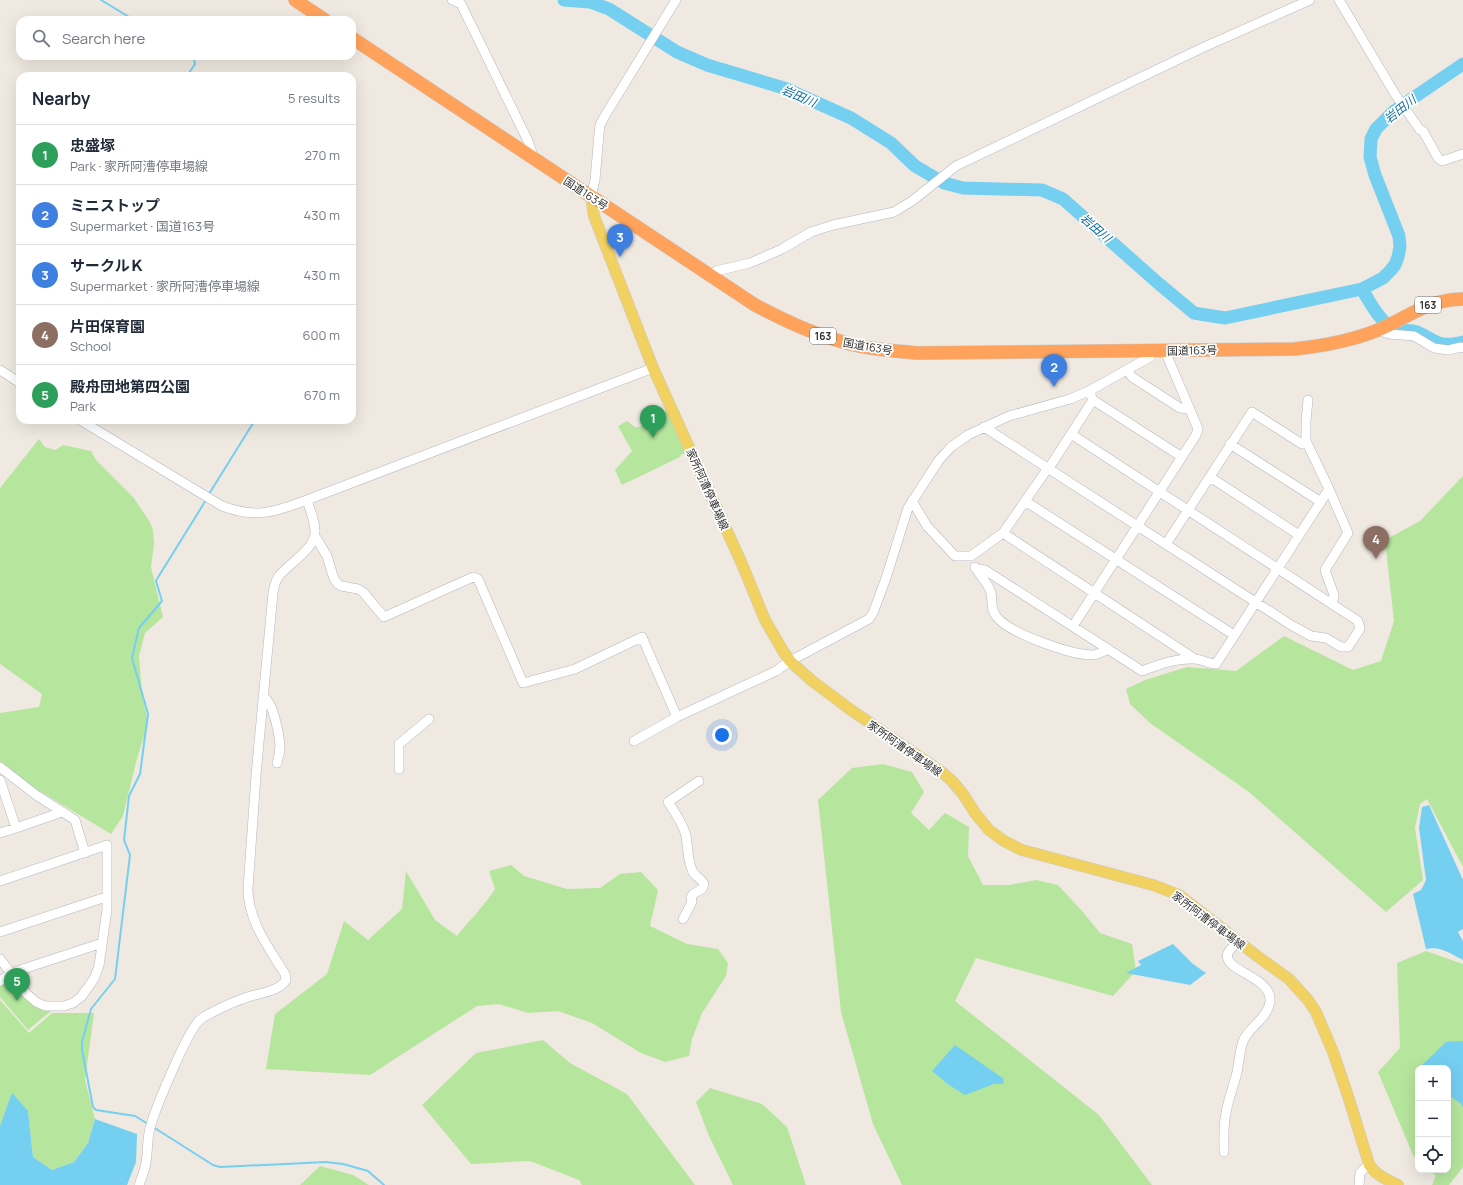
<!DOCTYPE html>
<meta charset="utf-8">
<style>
:root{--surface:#fff;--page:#f6f6f7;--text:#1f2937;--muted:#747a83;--line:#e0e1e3;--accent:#4264fb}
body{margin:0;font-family:Manrope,"Noto Sans JP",sans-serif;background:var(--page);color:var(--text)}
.controls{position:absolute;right:12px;bottom:12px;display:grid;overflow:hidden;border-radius:8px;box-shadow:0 4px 16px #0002}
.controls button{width:36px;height:36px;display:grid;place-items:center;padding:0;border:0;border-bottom:1px solid var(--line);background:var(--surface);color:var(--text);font:20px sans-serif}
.you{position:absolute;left:722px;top:735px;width:14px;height:14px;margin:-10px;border:3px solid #fff;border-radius:50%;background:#1a73e8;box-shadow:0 0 0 6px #1a73e833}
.badge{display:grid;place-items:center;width:26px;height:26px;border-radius:50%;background:var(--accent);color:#fff;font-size:13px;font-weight:700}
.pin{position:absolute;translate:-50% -33px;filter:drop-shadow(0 1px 2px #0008)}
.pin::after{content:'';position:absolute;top:21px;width:14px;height:12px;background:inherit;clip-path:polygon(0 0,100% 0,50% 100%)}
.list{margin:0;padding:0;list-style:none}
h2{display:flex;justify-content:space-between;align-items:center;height:52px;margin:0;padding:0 16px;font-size:17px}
h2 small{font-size:13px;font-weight:400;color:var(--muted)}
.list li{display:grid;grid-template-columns:26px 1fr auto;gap:12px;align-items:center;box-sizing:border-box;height:60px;padding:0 16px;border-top:1px solid var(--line)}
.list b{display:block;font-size:15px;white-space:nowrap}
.list p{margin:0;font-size:13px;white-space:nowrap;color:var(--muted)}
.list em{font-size:13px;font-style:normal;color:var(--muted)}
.icon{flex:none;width:22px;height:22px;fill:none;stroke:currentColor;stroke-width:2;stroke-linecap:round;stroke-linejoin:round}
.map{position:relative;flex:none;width:1463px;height:1185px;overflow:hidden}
.search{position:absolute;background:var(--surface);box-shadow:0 4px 16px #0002;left:16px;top:16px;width:340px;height:44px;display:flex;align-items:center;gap:10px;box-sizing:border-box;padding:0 14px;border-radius:12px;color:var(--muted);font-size:15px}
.panel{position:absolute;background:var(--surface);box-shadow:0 4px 16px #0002;left:16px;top:72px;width:340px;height:352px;border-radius:12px}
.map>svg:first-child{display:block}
</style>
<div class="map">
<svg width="1463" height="1185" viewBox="0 0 1463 1185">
<rect width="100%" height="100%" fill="#efe9e1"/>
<path fill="#b6e59e" d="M668 410 687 452 681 455 680 457 622 485 615 470 632 451 618 426 627 421 635 427H639Z
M39 439 45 447 55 450 63 445 91 451 96 460 133 497 150 522 153 530 154 543 151 567 163 617 145 633 139 656 142 693 148 723 136 762 123 816 111 834 33 787 0 764V713L39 707 42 694 0 664V488Z
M1463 476V867L1427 799 1420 804 1415 828 1423 880 1386 912 1249 792 1150 723 1130 704 1126 689 1145 680 1187 667 1236 671 1284 636 1353 670 1381 661 1394 621 1385 540 1420 521Z
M883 764 912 772 924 792 911 813 929 830 945 813 969 827 968 856 983 885H1009L1036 880 1058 885 1082 911 1100 933 1132 944 1136 971 1113 996 976 958 955 1001 1099 1115 1152 1185H902L873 1124 841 1012 818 800 852 768Z
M511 865 524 876 567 889 600 888 620 874 641 872 658 890 650 926 687 944 718 949 728 963 726 976 702 1013 692 1039 689 1056 665 1062 641 1053 592 1023 558 1011 528 1013 499 1004 477 1006 370 1075 266 1069 275 1014 327 974 344 921 368 940 402 909 406 871 435 920 457 936C470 920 484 906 495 889L489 871Z
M1426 951 1463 964V1167L1449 1185H1432L1436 1176 1429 1170H1448V1068H1418V1160L1413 1155 1378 1072 1400 1048 1397 963Z
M10 979 43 1010 51 1011 28 1030 0 997V985Z
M0 1000 29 1033 52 1013H94L85 1080 95 1119 88 1143 74 1162 52 1170 33 1157 28 1111 0 1126Z
M543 1040 570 1063 627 1094 695 1185H582L579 1180 530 1161 471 1164 422 1105 476 1053Z
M710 1088 762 1104 787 1127 806 1185H733L709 1136 696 1102Z
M320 1166 353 1175 369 1185H300Z"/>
<path fill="#75cff0" d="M1429 805 1463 880V929L1458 932 1463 941V960C1449 953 1441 946 1426 949L1413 894 1421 890 1426 880 1419 828 1422 807Z
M1173 944 1193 964 1206 973 1190 985 1126 973 1141 965 1138 961Z
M1463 1041V1107L1460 1103 1448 1095V1068H1419L1446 1042Z
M955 1045 1004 1079 1003 1084H994L965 1095 949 1085 932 1071Z
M12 1093 28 1111 33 1157 52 1170 74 1162 88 1143 95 1119 137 1134 136 1162 127 1185H0V1126Z"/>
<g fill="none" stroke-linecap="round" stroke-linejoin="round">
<path stroke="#75cff0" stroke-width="2" d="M101 0 134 20
M187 76 195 64 194 60 191 56
M352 258 354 259 352 263
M209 494 255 420
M148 1124 135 1116 96 1110 93 1107 82 1050V1042L91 1009 115 979 130 855 124 840 129 796 140 774 148 714 132 658 139 628 162 601 156 581 157 579 206 500
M153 1127 213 1165 220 1167 326 1162 343 1164 368 1171 384 1185"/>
<path stroke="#75cff0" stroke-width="13" d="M564 0 590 2 609 9 677 52 707 65 784 88 851 118 891 143 915 166 944 183 963 188 1042 190 1063 199 1158 283 1194 313 1225 318 1362 289 1383 278 1390 271 1395 265 1398 257 1400 247 1399 236 1375 175 1370 157 1371 139 1376 129 1394 111 1463 64
M1362 289C1369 301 1381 324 1395 329 1402 332 1410 329 1417 332 1437 341 1438 348 1463 342"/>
<defs>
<path id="minor" d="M452 0 461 4 528 141 534 159
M1339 0 1395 94 1420 130 1423 131 1438 158 1442 161 1463 154
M591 196 595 180 599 134 600 125 606 114 676 0
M711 275 716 271 750 263 782 249 811 232 833 225 894 212 912 201 956 166 1202 48 1310 0
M1377 330 1389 334 1414 336 1434 348 1448 350 1461 347 1463 348
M0 370 20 383
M1127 370 1132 377 1180 408 1190 409
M1089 391 1093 400 1182 457
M1308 400 1306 421V441L1329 489 1348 533 1325 570 1334 595 1332 604
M80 420 222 506C256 519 275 512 307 500L653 368
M984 427 1291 625 1311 636 1326 638 1341 647H1348L1360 629 1358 621 1071 434
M1230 444 1321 502
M1049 468 1093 400
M1210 477 1299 535
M912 501 927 526 955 556H971L1003 533 1048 468
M1025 501 1234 635
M1003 533 1195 659
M315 536 327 556 334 579 338 584 341 586 358 589 363 592 384 617 473 577 478 579 523 683 575 669 642 637 677 717
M1166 544 1252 412 1302 444H1307
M975 567C979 574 987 582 990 590 994 598 989 607 996 616 1008 633 1069 654 1091 655 1097 655 1103 652 1108 649
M976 569 985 570 1142 671C1158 665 1176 658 1194 659 1202 659 1208 664 1216 664L1329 489
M1073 626 1196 435 1198 429 1196 424 1165 351
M263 697C273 700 279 734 280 744 280 751 279 757 277 763
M634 741 677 717 776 671 790 661 869 619 873 613 886 578 908 508 939 460 951 447 968 435 1009 416 1070 399 1089 391 1150 357 1152 351
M0 767 36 795 75 820 85 853
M399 769V744L429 719
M0 780 16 828 0 833
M16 828 62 812
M0 881 107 845V909L99 966 94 979 81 997 73 1003 64 1006H45L36 1002 27 994 0 959
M683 919 692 902 691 897 693 894 702 889 704 884C701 878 694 876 692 870 687 857 688 847 686 836 683 824 675 812 668 802L699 781
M0 932 106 897
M0 981 11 973 102 943
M1224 1152C1224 1140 1223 1125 1226 1113 1228 1099 1234 1086 1237 1072 1239 1063 1240 1047 1244 1039 1251 1026 1268 1017 1270 1002 1273 976 1221 971 1228 953 1230 949 1235 945 1238 942
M139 1185C142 1177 145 1170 146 1162 148 1151 147 1139 150 1128 155 1110 188 1028 201 1019 211 1012 231 1003 242 999 256 993 278 993 286 980L285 974C269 948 248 921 248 889L256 775 273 593C274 587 275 581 279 576 289 563 316 549 315 531 315 521 310 510 307 500
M1359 1185 1360 1173 1369 1164"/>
<path id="major" d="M591 196 594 216 653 368 742 564 765 620 783 651 790 661 811 680 851 710 943 773 952 781 963 794 975 813 989 830 1004 841 1022 850 1153 885 1179 895 1257 956 1289 979 1308 1000 1316 1012 1333 1052 1348 1096 1369 1164C1375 1175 1386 1179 1398 1185"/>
<path id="highway" d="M295 0 325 20
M352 38 755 305C783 320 812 334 843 342 867 349 893 351 918 353L1294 349C1323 346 1351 341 1378 330 1410 317 1425 300 1463 299"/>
</defs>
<use href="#minor" stroke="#b4b7c1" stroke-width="10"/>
<use href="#major" stroke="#c9c9c9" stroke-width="12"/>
<use href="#highway" stroke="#c9c9c9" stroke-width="14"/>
<use href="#minor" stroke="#fff" stroke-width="9"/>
<use href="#major" stroke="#f2d163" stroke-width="11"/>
<use href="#highway" stroke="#ffa35c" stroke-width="13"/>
</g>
<g text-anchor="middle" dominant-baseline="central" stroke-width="3.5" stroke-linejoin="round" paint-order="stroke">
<g fill="#fff" stroke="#6d6d6d" stroke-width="1">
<rect x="1415" y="297" width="26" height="16" rx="3"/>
<rect x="810" y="328" width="26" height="16" rx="3"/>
</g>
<g font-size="10" font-weight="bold" fill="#2e2e2e">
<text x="1428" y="305">163</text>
<text x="823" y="336">163</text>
</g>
<g font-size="11" fill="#2e2e2e" stroke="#fff">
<text transform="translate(586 193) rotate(33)">国道163号</text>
<text transform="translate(868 346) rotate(10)">国道163号</text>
<text transform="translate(1192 350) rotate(-1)">国道163号</text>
<text transform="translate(708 489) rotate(66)">家所阿漕停車場線</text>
<text transform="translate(905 748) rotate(35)">家所阿漕停車場線</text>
<text transform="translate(1209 920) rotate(37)">家所阿漕停車場線</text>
</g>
<g font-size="12" font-style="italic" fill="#0d6fa3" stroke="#fff">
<text transform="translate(799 96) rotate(23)">岩田川</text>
<text transform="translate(1400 109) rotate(-38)">岩田川</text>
<text transform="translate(1096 228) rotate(41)">岩田川</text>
</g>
</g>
</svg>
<div class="controls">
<button>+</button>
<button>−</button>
<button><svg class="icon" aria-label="locate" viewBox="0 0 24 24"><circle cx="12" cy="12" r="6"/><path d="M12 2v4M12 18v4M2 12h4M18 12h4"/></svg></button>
</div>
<div class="you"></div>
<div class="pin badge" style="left:653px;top:438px;background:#2e9e5b">1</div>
<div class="pin badge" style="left:1054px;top:387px;background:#3f7fe0">2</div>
<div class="pin badge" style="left:620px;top:257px;background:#3f7fe0">3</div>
<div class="pin badge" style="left:1376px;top:559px;background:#8d6e63">4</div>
<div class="pin badge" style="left:17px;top:1001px;background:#2e9e5b">5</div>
<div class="search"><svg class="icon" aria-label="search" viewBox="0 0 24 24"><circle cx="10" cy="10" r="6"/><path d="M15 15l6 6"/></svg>Search here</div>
<section class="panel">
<h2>Nearby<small>5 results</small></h2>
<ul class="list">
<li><span class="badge" style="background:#2e9e5b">1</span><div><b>忠盛塚</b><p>Park · 家所阿漕停車場線</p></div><em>270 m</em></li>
<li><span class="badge" style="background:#3f7fe0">2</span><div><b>ミニストップ</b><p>Supermarket · 国道163号</p></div><em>430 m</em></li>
<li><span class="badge" style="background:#3f7fe0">3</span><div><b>サークルＫ</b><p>Supermarket · 家所阿漕停車場線</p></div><em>430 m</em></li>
<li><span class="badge" style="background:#8d6e63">4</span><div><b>片田保育園</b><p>School</p></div><em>600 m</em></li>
<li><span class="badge" style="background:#2e9e5b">5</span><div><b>殿舟団地第四公園</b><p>Park</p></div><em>670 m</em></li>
</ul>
</section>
</div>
